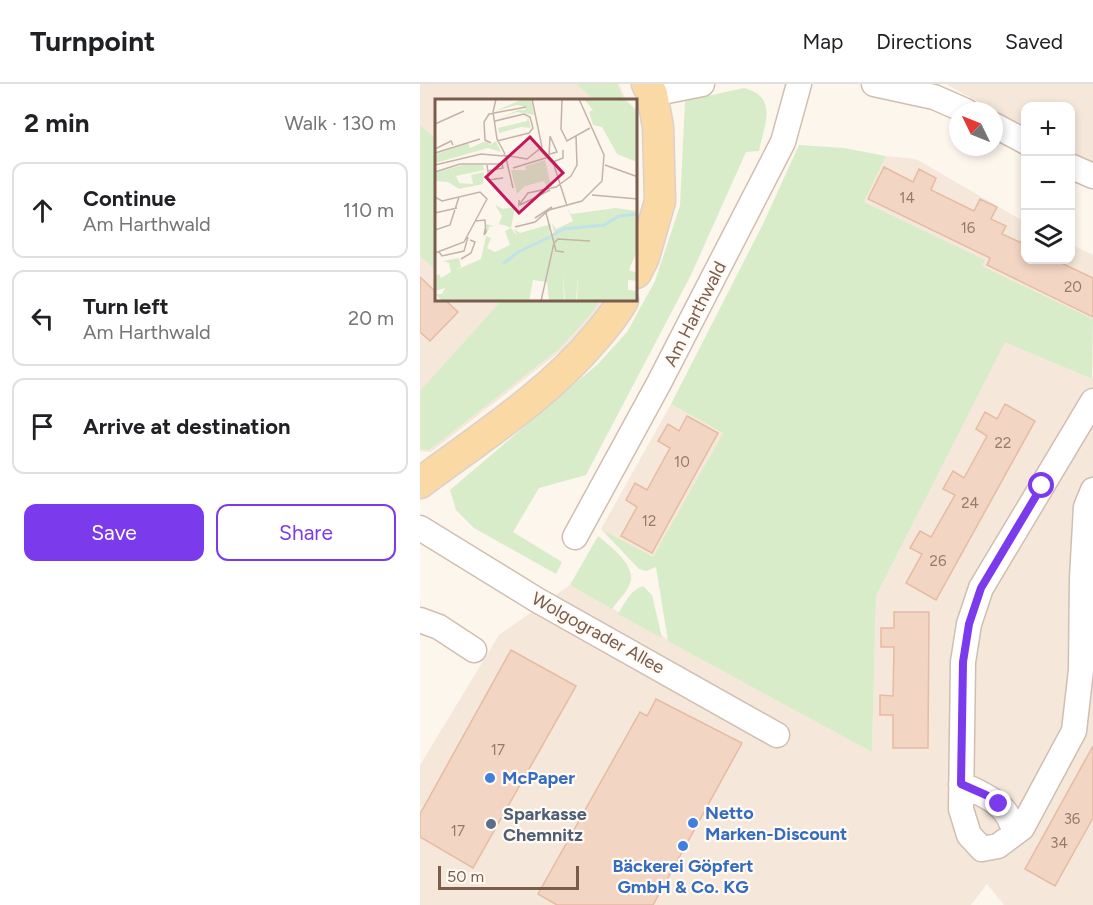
<!DOCTYPE html>
<meta charset="utf-8">
<style>
:root{--surface:#fff;--page:#f2f2f2;--text:#202124;--muted:#757577;--line:#e0e0e0;--accent:#7c3aed}
body{margin:0;font-family:Figtree,sans-serif;background:var(--page);color:var(--text)}
.controls{position:absolute;right:18px;top:18px;display:grid;overflow:hidden;border-radius:12px;box-shadow:0 3px 9px #0003}
.controls button{width:54px;height:54px;display:grid;place-items:center;padding:0;border:0;border-bottom:2px solid var(--line);background:var(--surface);color:var(--text);font:30px sans-serif}
.compass{position:absolute;left:529px;top:18px;width:54px;height:54px;border-radius:50%;background:var(--surface);box-shadow:0 3px 9px #0003;rotate:313deg}
.scale{position:absolute;left:18px;bottom:15px;width:141px;box-sizing:border-box;padding-left:6px;border:3px solid #7a5c4d;border-top:0;font-size:16px;line-height:21px;white-space:nowrap;color:#7a5c4d;-webkit-text-stroke:4px #fffaf3;paint-order:stroke}
.stop{position:absolute;width:18px;height:18px;margin:-14px;border:4px solid #7c3aed;border-radius:50%;background:#fff}
.stop.end{background:#7c3aed;border-color:#fff;box-shadow:0 2px 6px #0008}
.list{margin:0;padding:0;list-style:none}
h2{display:flex;justify-content:space-between;align-items:center;height:78px;margin:0;padding:0 24px;font-size:26px}
h2 small{font-size:20px;font-weight:400;color:var(--muted)}
.list li{display:grid;grid-template-columns:39px 1fr auto;gap:18px;align-items:center;box-sizing:border-box;height:96px;margin:0 12px 12px;padding:0 12px;border:2px solid var(--line);border-radius:12px}
.list b{display:block;font-size:22px;white-space:nowrap}
.list p{margin:0;font-size:20px;white-space:nowrap;color:var(--muted)}
.list em{font-size:20px;font-style:normal;color:var(--muted)}
.actions{display:flex;gap:12px;padding:18px 24px}
.actions a{flex:1;padding:14px 0;border:2px solid var(--accent);border-radius:12px;text-align:center;font-size:21px;color:var(--accent)}
.actions .main{background:var(--accent);color:#fff}
.icon{flex:none;width:33px;height:33px;fill:none;stroke:currentColor;stroke-width:2;stroke-linecap:round;stroke-linejoin:round}
.map{position:relative;flex:none;width:673px;height:821px;overflow:hidden}
header{display:flex;align-items:center;gap:36px;box-sizing:border-box;height:84px;padding:0 30px;background:var(--surface);border-bottom:2px solid var(--line)}
header strong{font-size:28px}
nav{display:flex;gap:33px;margin-inline-start:auto;font-size:21px}
main{display:flex}
aside{flex:1;background:var(--surface)}
.map>svg:first-child{display:block}
</style>
<header>
<strong>Turnpoint</strong>
<nav><a>Map</a><a>Directions</a><a>Saved</a></nav>
</header>
<main>
<aside>
<h2>2 min<small>Walk · 130 m</small></h2>
<ul class="list">
<li><svg class="icon" aria-label="ahead" viewBox="0 0 24 24"><path d="M12 20V5M6 11l6-6 6 6"/></svg><div><b>Continue</b><p>Am Harthwald</p></div><em>110 m</em></li>
<li><svg class="icon" aria-label="left" viewBox="0 0 24 24"><path d="M17 20v-9H6M10 6l-5 5 5 5"/></svg><div><b>Turn left</b><p>Am Harthwald</p></div><em>20 m</em></li>
<li><svg class="icon" aria-label="arrive" viewBox="0 0 24 24"><path d="M6 21V4h12l-3 4 3 4H6"/></svg><div><b>Arrive at destination</b></div></li>
</ul>
<div class="actions"><a class="main">Save</a><a>Share</a></div>
</aside>
<div class="map">
<svg width="673" height="821" viewBox="0 0 673 821">
<rect width="100%" height="100%" fill="#fdf6ec"/>
<path fill="#f5e8da" d="M0 0H199L206 16H16V216H183L174 231 142 266 11 368 0 367Z
M526 0H673V78L651 69 650 22H606L605 44Z
M466 72 496 75 605 138 606 176H650L651 160 673 171V235L562 182 564 176 444 118Z
M585 257 671 295 673 294V821H584L567 800 551 821H0V681L79 551 150 501 452 668 456 512Z
M251 320 303 349 233 474 181 445Z"/>
<path fill="#d8ecc9" d="M157 0H197L204 16H173Z
M324 4C359 13 344 41 339 67L326 68 271 191 166 391 119 404 93 448 142 478 136 490 54 444 36 426 30 406 178 280 207 248 235 197 260 122 265 17Z
M0 41 16 55V186L0 172Z
M379 61 424 64 466 72 444 118 565 176 562 182 673 235 672 295 585 258 456 512 452 668 248 557 236 483 226 487 219 485 181 445 233 473 303 349 251 320 343 140Z
M82 216H180L172 229 139 265 9 366 0 364V307Z
M178 452C191 463 219 483 209 502 205 510 197 518 192 525L150 501Z
M223 502 232 511 242 554 198 530C205 519 210 506 223 502Z"/>
<path fill="#f3d5c3" stroke="#e6bba3" stroke-width="1.5" d="M464 83 493 98 499 85 516 94 511 106 554 127 560 115 577 123 571 135 586 142 582 150 606 161V176H635L673 194V233L567 181 570 174 448 115Z
M0 193 16 208V216H25L38 228 10 257 0 248Z
M585 320 615 337 516 516 486 499 502 470 490 464 500 447 511 453 535 411 523 405 533 387 544 394 567 352 556 345 565 328 577 335Z
M267 332 298 349 232 469 201 452 217 423 206 416 215 399 227 406 250 364 238 357 248 340 259 347Z
M474 528H509L508 664H473V631H460V611L473 612 474 563H461V544H474Z
M91 566 156 602 53 784 0 753V730Z
M236 615 322 659 233 821H137L118 810 220 628 227 632Z
M673 662V734L635 802 605 785Z"/>
<g fill="none" stroke-linecap="round" stroke-linejoin="round">
<defs>
<path id="minor" d="M454 0 514 13 546 27
M232 10 282 0
M574 41 606 58
M650 82 673 92
M0 444 117 516 357 651
M155 453 239 299 363 58 379 0
M0 536 19 543 54 566
M541 700C565 711 591 721 594 750L578 762 562 765 549 751 541 725 543 578 549 540 561 504 673 317
M594 750 602 744 654 647 661 586 662 494 666 423 673 406"/>
<path id="major" d="M216 189 224 173 240 117 238 43 232 10 227 0
M0 399C60 354 128 311 176 253 186 241 196 230 203 216"/>
</defs>
<use href="#minor" stroke="#d1beb0" stroke-width="27"/>
<use href="#major" stroke="#dad1cd" stroke-width="33"/>
<use href="#minor" stroke="#fff" stroke-width="24"/>
<use href="#major" stroke="#fbd9a5" stroke-width="30"/>
</g>
<g fill="none" stroke-linecap="round" stroke-linejoin="round">
<path stroke="#7c3aed" stroke-width="8" d="M579 720 566 711 541 700 543 578 549 540 561 504 622 402"/>
</g>
<g fill="#3f7fe0" stroke="#fffaf3" stroke-width="2">
<circle cx="70" cy="694" r="6"/>
<circle cx="273" cy="739" r="6"/>
<circle cx="263" cy="762" r="6"/>
</g>
<circle fill="#5c6f8a" stroke="#fffaf3" stroke-width="2" cx="71" cy="740" r="6"/>
<g text-anchor="middle" dominant-baseline="central" stroke-width="4.5" stroke-linejoin="round" paint-order="stroke">
<g font-size="15" fill="#987a6a">
<text x="487" y="114">14</text>
<text x="548" y="144">16</text>
<text x="653" y="203">20</text>
<text x="583" y="359">22</text>
<text x="262" y="378">10</text>
<text x="550" y="419">24</text>
<text x="229" y="437">12</text>
<text x="518" y="477">26</text>
<text x="78" y="666">17</text>
<text x="652" y="735">36</text>
<text x="38" y="747">17</text>
<text x="639" y="759">34</text>
</g>
<g font-size="18" fill="#7a5c4d" stroke="#fffaf3">
<text transform="translate(275 230) rotate(-63)">Am Harthwald</text>
<text transform="translate(178 549) rotate(29)">Wolgograder Allee</text>
</g>
<g font-size="18" font-weight="bold" fill="#366cbe" stroke="#fffaf3" text-anchor="start">
<text x="82" y="694">McPaper</text>
<text x="285" y="729">Netto<tspan x="285" dy="21">Marken-Discount</tspan></text>
<text x="263" y="782" text-anchor="middle">Bäckerei Göpfert<tspan x="263" dy="21">GmbH &amp; Co. KG</tspan></text>
</g>
<g font-size="18" font-weight="bold" fill="#4e5e75" stroke="#fffaf3" text-anchor="start">
<text x="83" y="730">Sparkasse<tspan x="83" dy="21">Chemnitz</tspan></text>
</g>
</g>
<g transform="translate(15 15)">
<rect width="202" height="202" fill="#fdf6ec"/>
<path d="M88 0H96L99 16 82 13 62 21 83 11H90L91 8 82 6 60 12ZM149 0H190L202 12V63L182 55 167 28 158 26 154 13 158 11ZM93 18 96 29 86 28 64 34 63 29 92 22ZM51 42 55 46 61 42 66 53 53 49 0 64 1 55 33 44 35 49ZM110 61 116 86 120 87 112 88 109 82 90 87 82 95 76 71H91L90 67ZM27 66H48L49 71 21 77 24 84 38 85 36 76 49 73 48 85 24 90 13 83 0 82V74ZM60 106 68 110 80 108 76 129 82 137 79 130 85 134 116 125 114 135 119 134 117 124 121 130 138 122 132 108 136 115 181 109 202 112V152L194 171 202 174V182L193 181V191L201 192 202 185V202H142L143 175 141 202H130L128 175 129 202H114L112 183 98 181 94 202H8L0 195H7L10 189 0 192V177L4 175 6 179 16 173 14 164 8 162 24 159 26 168 21 171 46 160 51 137 56 139 52 149 60 153 75 146 70 132 76 129 69 126 62 125 57 128 55 127 51 136 52 125 58 127 62 125H64L67 117Z" fill="#d8ecc9"/>
<path fill="none" stroke="#bfe3e8" stroke-width="3" d="M118 136 129 130 169 126 184 117 203 115M68 165 83 153 115 138"/>
<path fill="none" stroke="#c5b3a7" stroke-width="1.5" d="M61 0 58 13 62 40 70 55M127 0 126 30 132 42 155 29M60 22 89 15 95 18 98 29 94 34 62 42M0 25 29 12M56 44 50 41 49 23 54 15 91 8M0 50 16 42 18 46M105 51 119 66 132 107M0 54 45 40M115 55 122 53 115 37M72 58 68 56 92 60 107 48 97 0M71 59 78 89M118 63 128 59V51M0 66 46 55 68 57M52 66 54 81 68 79 59 80M170 66 203 78M78 69 114 58 115 37M0 73 25 65H67L68 69 53 72M157 96 203 100M0 98 7 102 45 93 52 100 29 143 0 154M84 101V106L93 94 121 88 136 77 142 66 141 37M85 106 115 91M0 114 22 109M100 119 117 108M40 122 50 121V122L51 133 49 136 51 126M83 127 80 128 100 123 114 111 147 102 167 82 169 56 144 0M0 131 15 126 24 98M4 153 7 157 29 152 33 138M129 153 121 152 119 144 123 140 155 142M26 160 36 154 40 143 35 141M106 202 119 144 111 114"/>
<path fill="#c2185b" fill-opacity="0.15" stroke="#c2185b" stroke-width="3" d="M95 38 128 74 84 114 51 78Z"/>
<rect width="202" height="202" fill="none" stroke="#7a5c4d" stroke-width="3"/>
</g>
</svg>
<div class="controls">
<button>+</button>
<button>−</button>
<button><svg class="icon" aria-label="layers" viewBox="0 0 24 24"><path d="M12 4l9 5-9 5-9-5zM3 14l9 5 9-5"/></svg></button>
</div>
<svg class="compass" viewBox="-18 -18 36 36"><path d="M0-13l5 13h-10z" fill="#e53935"/><path d="M0 13l5-13h-10z" fill="#757577"/></svg>
<div class="scale">50 m</div>
<div class="stop" style="left:622px;top:402px"></div>
<div class="stop end" style="left:579px;top:720px"></div>
</div>
</main>
